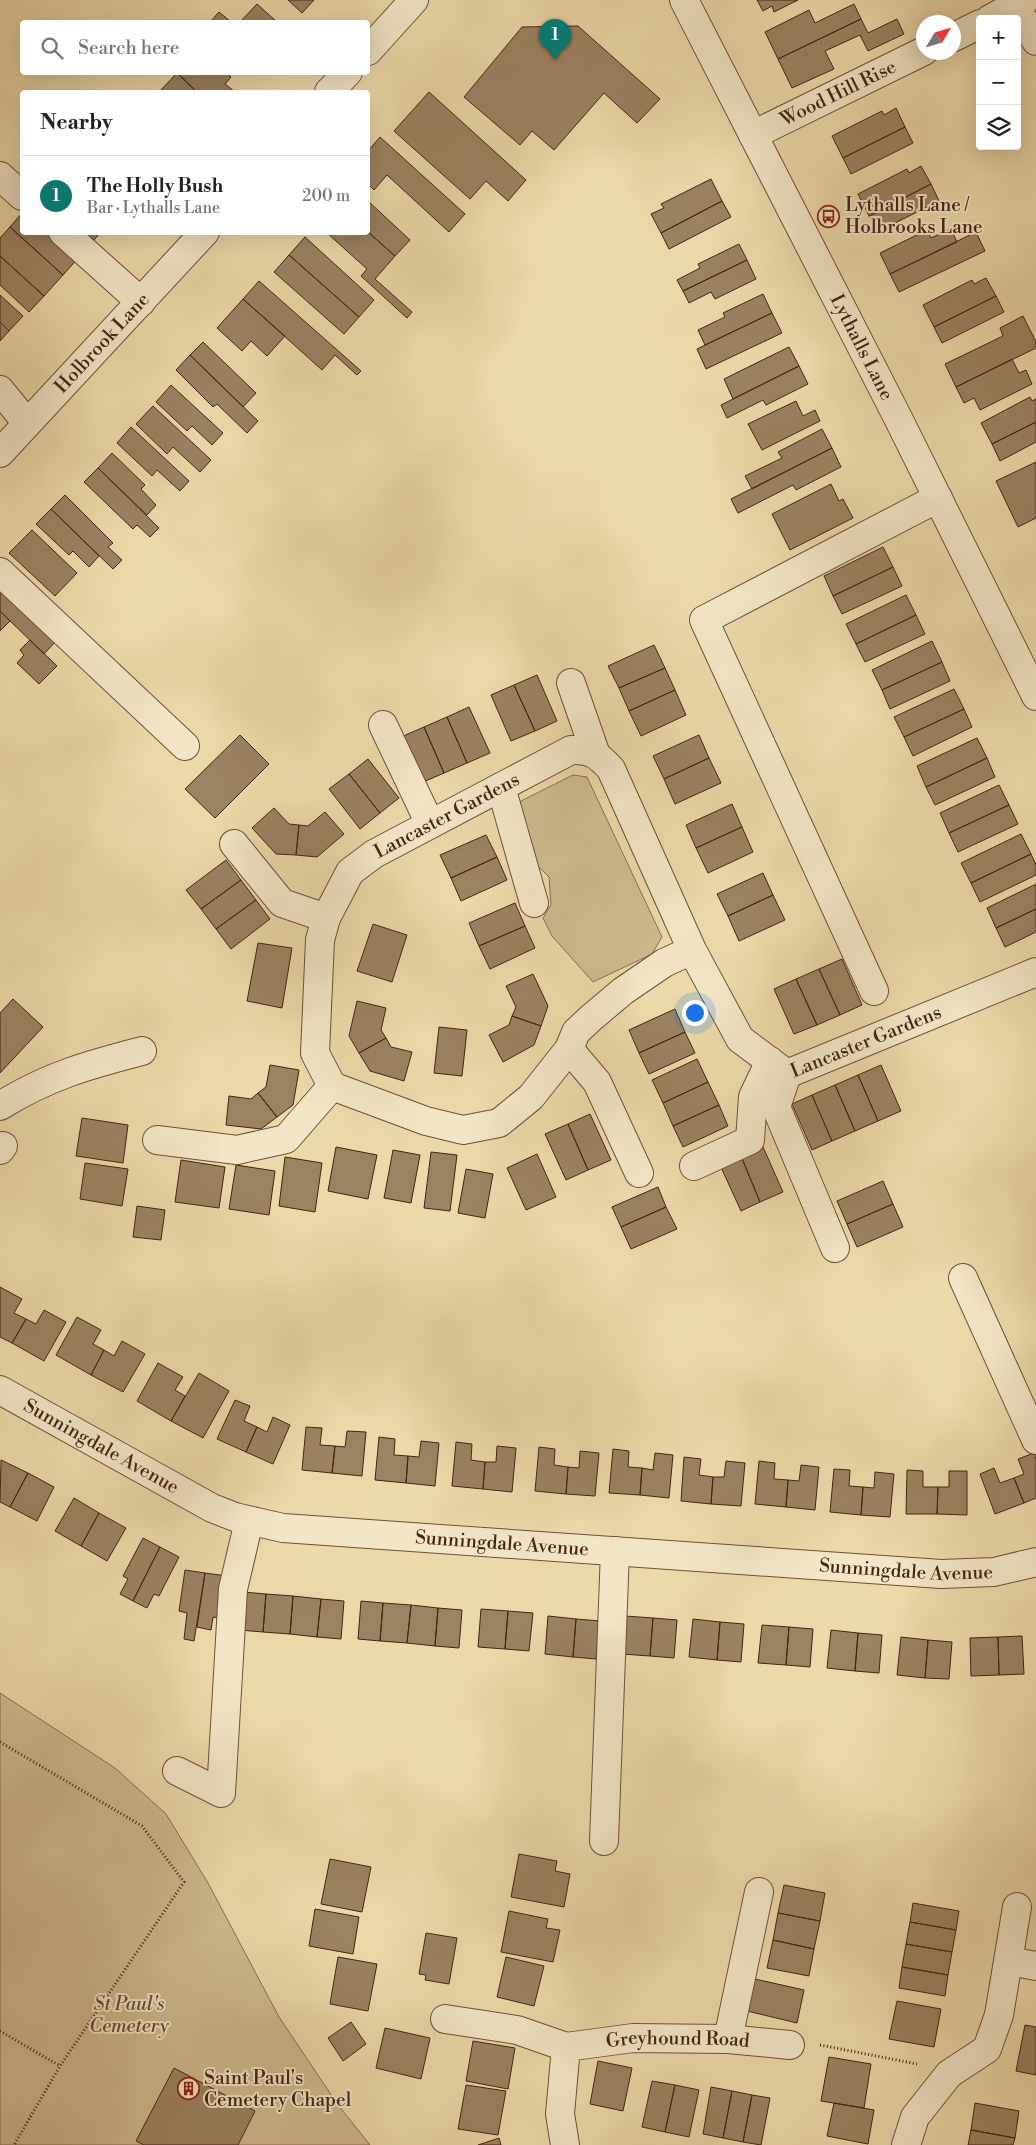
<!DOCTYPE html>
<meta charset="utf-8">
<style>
:root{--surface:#fff;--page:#f2f2f2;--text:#202124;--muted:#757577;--line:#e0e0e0;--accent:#0f766e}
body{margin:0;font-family:"Libre Bodoni",serif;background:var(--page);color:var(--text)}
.controls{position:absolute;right:15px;top:15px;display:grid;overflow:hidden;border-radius:5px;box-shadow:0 5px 20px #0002}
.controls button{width:45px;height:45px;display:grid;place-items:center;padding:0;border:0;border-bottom:1px solid var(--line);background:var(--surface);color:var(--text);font:25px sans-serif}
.compass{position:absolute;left:916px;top:15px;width:45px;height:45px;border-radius:50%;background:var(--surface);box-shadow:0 5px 20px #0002;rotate:52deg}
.you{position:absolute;left:694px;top:1012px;width:18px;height:18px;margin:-12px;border:4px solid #fff;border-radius:50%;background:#1a73e8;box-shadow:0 0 0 8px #1a73e833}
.badge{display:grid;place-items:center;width:32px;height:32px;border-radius:50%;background:var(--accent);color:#fff;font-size:16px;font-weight:700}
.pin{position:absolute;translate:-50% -41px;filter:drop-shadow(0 1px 2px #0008)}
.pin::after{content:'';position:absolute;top:26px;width:18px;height:15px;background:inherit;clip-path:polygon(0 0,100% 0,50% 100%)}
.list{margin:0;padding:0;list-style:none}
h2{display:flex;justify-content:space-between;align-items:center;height:65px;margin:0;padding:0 20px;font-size:21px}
h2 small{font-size:16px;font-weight:400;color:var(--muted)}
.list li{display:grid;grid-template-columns:32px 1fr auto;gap:15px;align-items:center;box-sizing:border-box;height:80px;padding:0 20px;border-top:1px solid var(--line)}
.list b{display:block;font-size:19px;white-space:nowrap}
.list p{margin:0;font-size:16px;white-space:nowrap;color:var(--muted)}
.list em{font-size:16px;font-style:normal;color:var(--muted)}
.icon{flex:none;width:28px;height:28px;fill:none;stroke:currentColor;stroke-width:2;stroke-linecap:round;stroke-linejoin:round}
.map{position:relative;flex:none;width:1036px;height:2145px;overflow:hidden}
.search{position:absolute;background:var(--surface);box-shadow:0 5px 20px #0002;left:20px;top:20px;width:350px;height:55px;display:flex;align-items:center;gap:12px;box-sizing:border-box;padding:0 18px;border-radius:5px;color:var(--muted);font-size:19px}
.panel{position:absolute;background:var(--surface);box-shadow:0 5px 20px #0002;left:20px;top:90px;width:350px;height:145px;border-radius:5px}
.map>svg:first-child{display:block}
</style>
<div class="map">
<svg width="1036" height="2145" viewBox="0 0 1036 2145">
<rect width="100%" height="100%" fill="#ecd9a9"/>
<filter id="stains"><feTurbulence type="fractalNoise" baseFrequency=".004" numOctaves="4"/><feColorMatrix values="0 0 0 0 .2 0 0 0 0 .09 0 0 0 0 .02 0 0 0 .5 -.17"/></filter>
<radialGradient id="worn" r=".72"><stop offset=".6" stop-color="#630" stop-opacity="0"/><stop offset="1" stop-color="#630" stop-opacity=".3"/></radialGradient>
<path fill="#cfba90" stroke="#8a6e52" d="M573 775 587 777 662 937 652 954 593 982 552 936 543 918 551 905 549 877 529 857 515 804Z
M0 1693 115 1768 166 1814 208 1883 279 2017 338 2105 370 2145H0Z"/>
<path fill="#9b8261" stroke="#442314" d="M288 0H314L302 13Z
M757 0H798L774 12 772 6 763 11Z
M257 4 277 22H240Z
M854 4 861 19 778 59 765 32 809 10 815 23Z
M219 12 231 22H210Z
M861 19 868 33 897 19 904 34 868 51 860 35 825 51 834 69 792 88 778 59Z
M578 26 660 99 637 123 604 93 554 150 532 131 520 145 464 97 522 27Z
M176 72H226L231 77 225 84 235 92H197Z
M177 73 197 92H159Z
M429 92 526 180 508 201 486 181 470 199 394 131Z
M896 108 905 127 843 158 832 136 882 111 884 115Z
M905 127 913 143 851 174 843 158Z
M380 137 465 214 449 232 387 175 374 190 368 184V151Z
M921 166 931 184 869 216 858 194 907 169 909 173Z
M711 179 722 201 661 233 651 214 664 208 661 204Z
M931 184 939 201 877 232 869 216Z
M368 201 410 240 395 256 368 232Z
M722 201 731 217 669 249 661 233Z
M22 213V232H54L80 256 63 275 10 227Z
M10 227 63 275 44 296 0 256V238Z
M951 229 957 242 890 274 880 253 927 230 931 238Z
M72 232H101L93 241 85 233 79 240Z
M326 232H368L395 256 375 279 412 312 407 318 361 276 367 269Z
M976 232 985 251 899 292 890 274Z
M305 237 374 300 359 317 289 255Z
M739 244 747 260 683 291 677 280 700 268 698 264Z
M289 255 359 317 344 334 274 272Z
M0 256 44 296 29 312 0 285Z
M747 260 756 279 715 299 711 292 689 303 683 291Z
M986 278 996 296 934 327 923 305 972 280 974 284Z
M259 281 361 371 357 375 335 355 322 370 243 299Z
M763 294 772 313 705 345 698 330 725 317 723 313Z
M0 295 23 316 9 331 0 322Z
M996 296 1004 312 942 343 934 327Z
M243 299 285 336 267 356 251 341 242 351 217 328Z
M772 313 782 333 706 369 697 349Z
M1023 316 1036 342V348L956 387 945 364 1003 336 1000 328Z
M0 322 9 331 0 341Z
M203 342 256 393 243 407 190 355Z
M789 347 799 366 733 399 724 379Z
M190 355 258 421 247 433 217 404 213 407 176 370Z
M1012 359 1019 373 1026 370 1032 384 980 410 974 398 964 403 956 387Z
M799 366 808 384 766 405 763 400 727 418 721 405Z
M171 385 223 433 212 445 192 426 187 431 156 402Z
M1030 397 1032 401 1036 399V422L992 444 981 423Z
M796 401 803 416 815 410 820 421 762 450 748 424Z
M153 406 211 460 200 472 173 447 167 454 136 424Z
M1036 422V442L1000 461 992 444Z
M131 427 189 481 180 491 157 470 152 476 117 443Z
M822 429 832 448 752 489 745 476 782 458 778 452Z
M832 448 841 467 796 490 793 485 738 513 731 499Z
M112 453 145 485 141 489 156 505 147 515 98 468Z
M1036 462V518L1018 527 996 481Z
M98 468 159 528 150 537 137 525 133 529 84 482Z
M831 484 839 501 843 499 853 518 790 550 772 514Z
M65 495 113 543 108 547 122 560 113 569 51 509Z
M51 509 99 556 89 567 73 551 69 555 36 524Z
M32 530 77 573 55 596 9 553Z
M883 547 893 567 833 596 824 576Z
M893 567 902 586 842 614 833 596Z
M0 587 56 641 44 654 0 611Z
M906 595 916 615 856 644 846 624Z
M0 611 10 621 0 631Z
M916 615 925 634 865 662 856 644Z
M30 640 57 666 39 684 17 663 24 655 20 650Z
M932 641 942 662 882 690 872 670Z
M654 645 665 668 619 688 608 666Z
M942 662 950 681 890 709 882 690Z
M665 668 675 690 629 711 619 688Z
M537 675 557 721 535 731 514 685Z
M514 685 535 731 511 741 491 695Z
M954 689 964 709 904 737 894 717Z
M675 690 686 715 641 736 629 711Z
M469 707 490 753 467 763 447 717Z
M964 709 972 727 913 756 904 737Z
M447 717 467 763 444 773 424 727Z
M424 727 444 773 421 783 401 737Z
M240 735 269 764 215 818 185 789Z
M699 735 709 758 664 779 653 756Z
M977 738 987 758 926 787 917 766Z
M709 758 721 783 675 804 664 779Z
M987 758 995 777 935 805 926 787Z
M368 759 399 798 380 813 349 774Z
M349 774 380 813 360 829 329 789Z
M999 785 1009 805 949 833 940 813Z
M732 804 742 827 696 848 686 825Z
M1009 805 1018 824 958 852 949 833Z
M274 808 289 824 299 825 296 855 276 854 252 828Z
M325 812 344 834 317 857 296 855 299 825 308 826Z
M742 827 753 852 708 873 696 848Z
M1021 834 1031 854 971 883 961 863Z
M486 835 497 857 451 878 440 855Z
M1031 854 1036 865V875L980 902 971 883Z
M497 857 507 880 461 901 451 878Z
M226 860 241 880 201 909 186 890Z
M763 873 773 895 728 916 717 894Z
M241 880 256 900 216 929 201 909Z
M1036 884V909L996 928 987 908Z
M773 895 785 920 739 941 728 916Z
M256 900 270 919 231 949 216 929Z
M515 903 525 926 479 946 469 923Z
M1036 909V932L1005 947 996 928Z
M373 924 407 935 392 982 357 971Z
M525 926 535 948 490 969 479 946Z
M258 943 292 948 282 1008 247 1001Z
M842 959 862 1005 840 1015 819 969Z
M819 969 840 1015 817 1025 796 979Z
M533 974 548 1006 541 1026 512 1016 516 1007 506 986Z
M796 979 817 1025 794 1034 774 989Z
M13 999 43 1027 0 1073V1013Z
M357 1001 386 1008 381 1030 386 1038 359 1053 349 1036Z
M675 1009 685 1032 639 1053 629 1030Z
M512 1016 541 1026 534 1045 503 1062 489 1035 509 1025Z
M439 1027 467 1030 462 1076 434 1073Z
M685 1032 695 1053 649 1074 639 1053Z
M386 1038 391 1047 412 1052 404 1081 370 1071 359 1053Z
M697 1059 708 1082 663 1103 652 1080Z
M270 1065 299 1070 293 1105 277 1117 258 1093 266 1087Z
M881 1065 901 1111 878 1121 858 1075Z
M858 1075 878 1121 855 1131 835 1085Z
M708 1082 719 1105 673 1126 663 1103Z
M835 1085 855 1131 832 1141 812 1095Z
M258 1093 277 1117 261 1129 226 1125 229 1096 251 1099Z
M812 1095 832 1141 812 1150 792 1104Z
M719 1105 728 1126 683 1147 673 1126Z
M590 1114 611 1160 588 1170 568 1124Z
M82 1118 128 1125 123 1163 76 1156Z
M568 1124 588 1170 566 1180 545 1134Z
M336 1147 377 1155 368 1199 328 1191Z
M763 1147 783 1192 760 1202 741 1156Z
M393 1150 420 1155 411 1203 384 1198Z
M431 1152 457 1155 450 1211 424 1208Z
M537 1154 556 1197 526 1210 507 1168Z
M741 1156 760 1202 741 1211 720 1165Z
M285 1157 322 1163 315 1212 279 1206Z
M181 1160 225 1167 219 1208 175 1202Z
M85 1163 128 1169 122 1206 80 1199Z
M236 1165 275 1171 269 1215 229 1209Z
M466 1169 493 1174 485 1218 458 1213Z
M883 1181 893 1204 847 1224 837 1201Z
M658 1187 666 1207 621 1227 612 1207Z
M893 1204 903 1227 857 1247 847 1224Z
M137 1206 165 1210 161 1240 133 1237Z
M666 1207 677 1229 631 1249 621 1227Z
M0 1287 22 1299 14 1313 26 1319 12 1343 0 1337Z
M44 1310 66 1322 44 1361 12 1343 26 1319 36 1324Z
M77 1317 101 1330 93 1344 104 1350 91 1375 56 1355Z
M122 1341 145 1354 123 1392 91 1375 104 1350 114 1356Z
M158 1363 183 1377 175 1390 185 1396 171 1421 137 1401Z
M199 1373 229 1391 203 1438 171 1421Z
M235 1400 250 1406 244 1421 257 1427 246 1452 217 1439Z
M273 1417 290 1425 273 1464 246 1452 257 1427 267 1432Z
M306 1427 322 1428 320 1445 335 1446 332 1473 302 1470Z
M347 1431 366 1432 362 1476 332 1473 335 1446 345 1447Z
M379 1437 395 1439 394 1455 408 1456 406 1483 375 1480Z
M421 1441 439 1443 435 1486 406 1483 408 1456 419 1457Z
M456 1442 472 1444 471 1460 485 1462 483 1489 452 1486Z
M497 1446 516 1448 512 1492 483 1489 485 1462H496Z
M539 1447 555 1449 554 1465 568 1467 566 1494 535 1491Z
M613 1449 629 1451 628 1467 642 1468 640 1495 609 1493Z
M580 1451 599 1453 595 1496 566 1494 568 1467 579 1468Z
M655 1453 673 1455 669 1498 640 1495 642 1468 653 1470Z
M1034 1453 1036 1460V1498L1024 1503 1014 1478 1024 1474 1018 1459Z
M684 1457 701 1459 699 1475 713 1477 711 1504 681 1501Z
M1 1460 28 1473 10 1507 0 1502Z
M726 1461 745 1463 741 1506 711 1504 713 1477H724Z
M759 1461 775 1463 774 1479 788 1480 786 1507 755 1504Z
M801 1465 819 1467 815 1510 786 1507 788 1480 799 1481Z
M994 1468 1000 1483 1014 1478 1024 1503 995 1514 980 1474Z
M834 1469 850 1470 849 1486 863 1487 861 1515 830 1512Z
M907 1470 923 1471V1487H938L937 1514H906Z
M949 1471H967V1515L937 1514 938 1487H949Z
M875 1472 894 1474 890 1517 861 1515 863 1487 874 1488Z
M28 1473 54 1487 37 1521 10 1507Z
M74 1498 99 1513 81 1546 55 1531Z
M99 1513 126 1528 107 1561 81 1546Z
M143 1538 160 1547 133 1601 120 1594 128 1579 123 1576Z
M160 1547 179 1557 159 1596 154 1594 147 1608 133 1601Z
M185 1570 205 1573 194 1641 184 1639 187 1613 179 1611Z
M205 1573 227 1576 220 1618 213 1617 211 1630 197 1627Z
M243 1592 266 1594 263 1632 239 1630Z
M266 1594 293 1596 290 1634 263 1632Z
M293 1596 321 1599 317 1637 290 1634Z
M321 1599 344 1601 341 1639 317 1637Z
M361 1601 383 1603 380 1641 358 1639Z
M383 1603 411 1605 407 1643 380 1641Z
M411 1605 438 1608 435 1646 407 1643Z
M438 1608 462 1610 459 1648 435 1646Z
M481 1609 508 1611 505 1649 478 1647Z
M508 1611 533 1613 529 1651 505 1649Z
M548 1616 576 1619 573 1657 545 1654Z
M625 1616 653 1618 650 1656 622 1654Z
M653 1618 677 1620 674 1658 650 1656Z
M576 1619 600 1621 596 1659 573 1657Z
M693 1619 720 1622 717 1660 689 1657Z
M720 1622 744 1624 741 1662 717 1660Z
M762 1625 789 1627 786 1665 758 1663Z
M789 1627 813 1629 810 1667 786 1665Z
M831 1630 858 1633 855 1671 827 1668Z
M858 1633 882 1635 879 1673 855 1671Z
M1022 1636 1024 1674 999 1675 998 1637Z
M901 1637 928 1640 925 1678 897 1675Z
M998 1637 999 1675 971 1676 970 1638Z
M928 1640 952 1642 949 1679 925 1678Z
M519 1854 557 1861 555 1871 570 1874 564 1907 511 1897Z
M330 1859 371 1867 362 1912 321 1904Z
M784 1885 825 1893 820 1921 778 1913Z
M913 1903 959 1911 956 1930 910 1922Z
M315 1909 359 1917 353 1954 309 1946Z
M509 1911 548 1919 546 1928 560 1930 553 1962 501 1952Z
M778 1913 820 1921 814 1949 773 1940Z
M910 1922 956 1930 952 1952 906 1944Z
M426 1933 457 1938 449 1984 425 1980 426 1975 419 1974Z
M773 1940 814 1949 809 1976 767 1968Z
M906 1944 952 1952 948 1975 902 1967Z
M338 1957 377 1964 368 2011 330 2004Z
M506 1957 544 1966 534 2006 497 1997Z
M902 1967 948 1975 945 1996 899 1988Z
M755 1979 804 1990 797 2023 747 2011Z
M897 2001 941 2009 934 2047 889 2039Z
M351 2022 366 2044 343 2061 328 2038Z
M1025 2025 1036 2027V2075L1016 2071Z
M385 2028 430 2038 421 2079 376 2068Z
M473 2041 515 2048 508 2089 466 2081Z
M829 2057 871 2064 864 2108 821 2101Z
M598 2061 632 2068 623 2111 590 2104Z
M174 2068 255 2111 238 2145H144L136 2141Z
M652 2081 675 2085 665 2132 642 2127Z
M466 2085 506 2091 498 2135 458 2129Z
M675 2085 699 2090 689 2137 665 2132Z
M711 2087 732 2091 723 2138 703 2134Z
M732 2091 752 2095 743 2142 723 2138Z
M752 2095 770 2098 761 2145 743 2142Z
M834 2103 874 2110 868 2144 827 2136Z
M975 2103 1019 2111 1015 2138 971 2130Z
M971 2130 1015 2138 1013 2145H968Z
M499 2138 501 2145H478Z"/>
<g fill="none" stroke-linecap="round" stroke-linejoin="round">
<defs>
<g id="minor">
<path id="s1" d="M684 0 898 418 1036 696"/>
<path d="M1015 6 1036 41"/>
<path d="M990 19 1025 0"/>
<path d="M954 37 980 24"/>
<path d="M368 51 414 0"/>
<path d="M329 92 348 72"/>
<path id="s2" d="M753 135 924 51"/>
<path d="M0 176 22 196"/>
<path d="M63 232 141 302"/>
<path d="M0 390 27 423"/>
<path id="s3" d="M0 453 205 232"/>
<path d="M0 572 185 746"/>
<path d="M571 683 595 752"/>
<path d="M383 725 430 824"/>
<path d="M501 787 534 903"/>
<path d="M234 844 282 903 326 918"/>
<path id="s4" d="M692 950 664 963 623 991 591 1018 576 1032 569 1049 531 1097 499 1123 463 1130 426 1121 332 1086 315 1053 320 940 326 918 350 872 374 854 571 750C591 749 598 755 611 769L692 950 740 1039 787 1074 1036 972"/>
<path d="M874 991 704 620 938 498"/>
<path d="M569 1049 597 1082 639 1173"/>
<path d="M787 1074 776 1107 835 1248"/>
<path d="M0 1106C48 1076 88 1065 142 1051"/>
<path d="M157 1140 237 1150 286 1139 332 1086"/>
<path d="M0 1150 3 1146"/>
<path d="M694 1166 750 1140 753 1097 770 1061"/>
<path d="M963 1278 1036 1440"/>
<path id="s5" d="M0 1390 212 1508 235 1517 283 1528 941 1574 994 1572 1036 1562"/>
<path d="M177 1771 221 1793 233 1589 249 1521"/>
<path d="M604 1841 615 1551"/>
<path d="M1009 1961 1036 1966"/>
<path d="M445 2019 517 2030 566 2047"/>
<path d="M728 2039 759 1892"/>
<path id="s6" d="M565 2145 560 2114 566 2047 633 2038 728 2039 790 2045"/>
<path d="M906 2145 915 2117 949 2074 987 2049 999 2015 1017 1907"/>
</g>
</defs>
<use href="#minor" stroke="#6e5039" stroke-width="30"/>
<path stroke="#442314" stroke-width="3" stroke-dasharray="1 2.5" stroke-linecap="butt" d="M0 1742 142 1826 184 1882 60 2066 14 2145
M0 2031 60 2066
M820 2045 917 2064"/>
<use href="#minor" stroke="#f3e6c7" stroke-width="28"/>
</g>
<defs>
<symbol id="bus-ring" viewBox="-11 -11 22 22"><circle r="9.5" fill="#f3e6c7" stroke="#8f2418" stroke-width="1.5"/><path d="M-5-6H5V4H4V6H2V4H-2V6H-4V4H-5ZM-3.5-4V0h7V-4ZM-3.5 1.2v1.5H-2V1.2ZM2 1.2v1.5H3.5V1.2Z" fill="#8f2418"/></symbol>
<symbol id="building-ring" viewBox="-11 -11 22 22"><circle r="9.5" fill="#f3e6c7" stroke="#8f2418" stroke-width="1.5"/><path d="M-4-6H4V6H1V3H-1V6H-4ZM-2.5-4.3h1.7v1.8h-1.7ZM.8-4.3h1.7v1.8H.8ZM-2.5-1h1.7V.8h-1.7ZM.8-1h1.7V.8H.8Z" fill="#8f2418"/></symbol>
</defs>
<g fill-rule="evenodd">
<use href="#bus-ring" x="816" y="204" width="25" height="25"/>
<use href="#building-ring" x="176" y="2076" width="25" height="25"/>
</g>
<g text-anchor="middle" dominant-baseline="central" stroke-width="4" stroke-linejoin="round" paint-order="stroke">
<g font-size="19" fill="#442314" stroke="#f3e6c7">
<text stroke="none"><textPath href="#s2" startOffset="95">Wood Hill Rise</textPath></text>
<text stroke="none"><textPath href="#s3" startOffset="150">Holbrook Lane</textPath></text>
<text stroke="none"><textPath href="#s1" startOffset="390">Lythalls Lane</textPath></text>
<text stroke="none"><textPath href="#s4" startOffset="776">Lancaster Gardens</textPath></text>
<text stroke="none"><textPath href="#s4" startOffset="1406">Lancaster Gardens</textPath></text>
<text stroke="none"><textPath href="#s5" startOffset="116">Sunningdale Avenue</textPath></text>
<text stroke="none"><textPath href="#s5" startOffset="536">Sunningdale Avenue</textPath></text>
<text stroke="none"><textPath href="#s5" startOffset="941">Sunningdale Avenue</textPath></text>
<text stroke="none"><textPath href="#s6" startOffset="211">Greyhound Road</textPath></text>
</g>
<g font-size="19" fill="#442314" stroke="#f3e6c7" text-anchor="start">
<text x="845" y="205">Lythalls Lane /<tspan x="845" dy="22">Holbrooks Lane</tspan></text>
<text x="204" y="2078">Saint Paul's<tspan x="204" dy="22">Cemetery Chapel</tspan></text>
</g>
<g font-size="19" font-style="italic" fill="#674933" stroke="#f3e6c7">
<text x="129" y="2004">St Paul's<tspan x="129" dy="22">Cemetery</tspan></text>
</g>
</g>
<rect width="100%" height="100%" filter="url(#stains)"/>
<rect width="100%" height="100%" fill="url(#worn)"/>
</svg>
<div class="controls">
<button>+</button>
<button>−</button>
<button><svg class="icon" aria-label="layers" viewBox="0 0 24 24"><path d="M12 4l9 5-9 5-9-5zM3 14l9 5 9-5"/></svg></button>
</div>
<svg class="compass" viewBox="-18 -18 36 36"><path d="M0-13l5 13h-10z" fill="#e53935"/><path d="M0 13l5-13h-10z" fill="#757577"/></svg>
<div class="you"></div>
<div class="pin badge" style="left:555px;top:60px">1</div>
<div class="search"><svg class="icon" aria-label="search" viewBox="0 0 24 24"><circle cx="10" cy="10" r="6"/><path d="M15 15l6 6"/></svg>Search here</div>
<section class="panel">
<h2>Nearby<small></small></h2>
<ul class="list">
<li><span class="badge">1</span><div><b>The Holly Bush</b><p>Bar · Lythalls Lane</p></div><em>200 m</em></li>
</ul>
</section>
</div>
